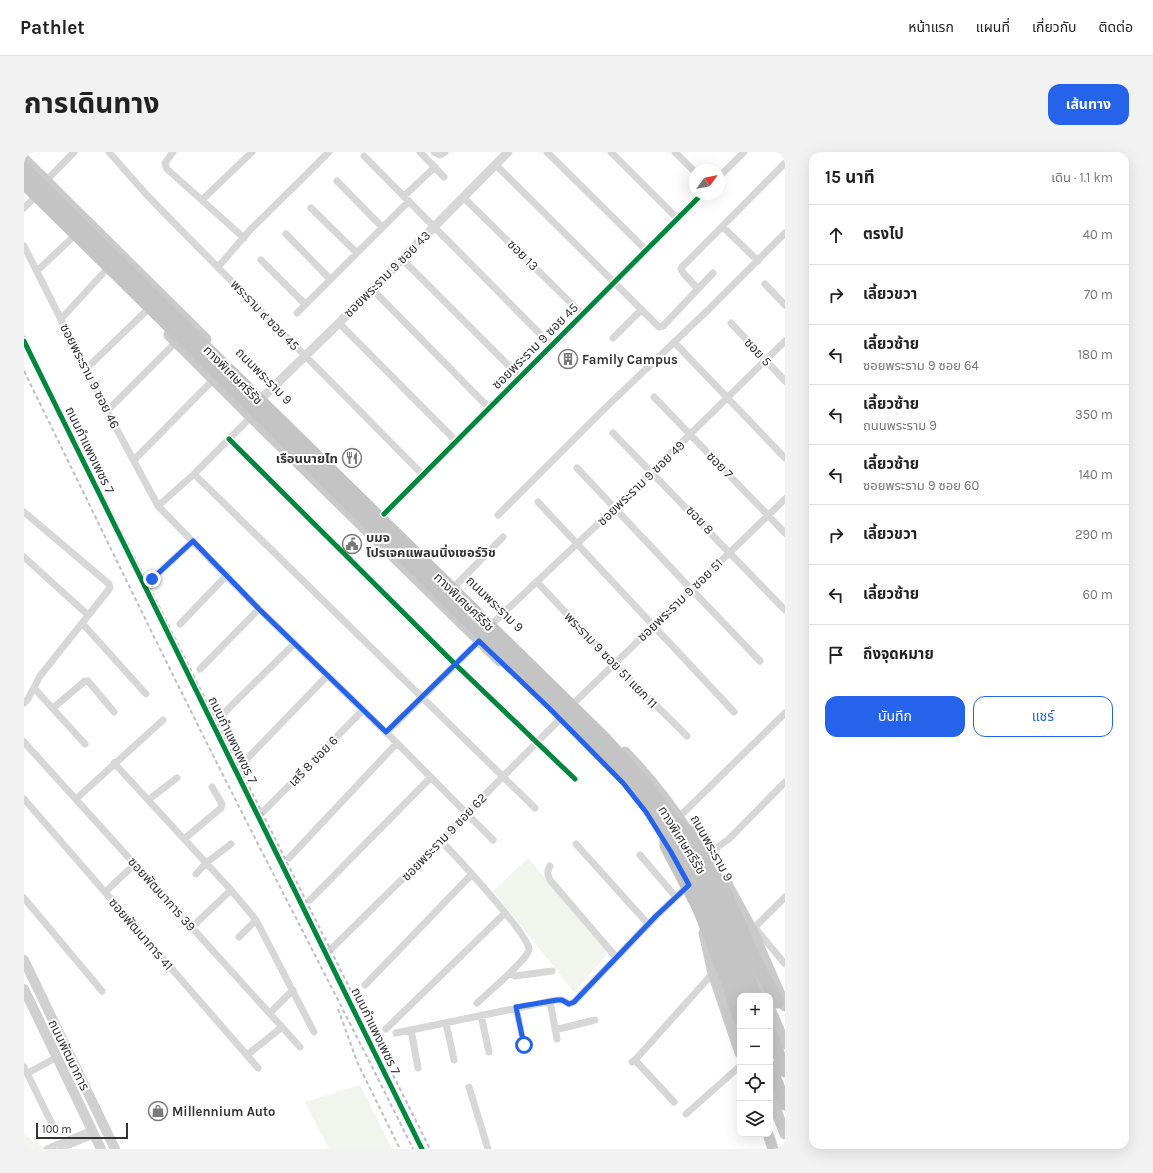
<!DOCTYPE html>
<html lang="th">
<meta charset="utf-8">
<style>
:root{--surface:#fff;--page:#f2f2f2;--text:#222;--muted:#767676;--line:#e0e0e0;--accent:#2563eb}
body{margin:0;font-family:Karla,"Noto Sans Thai",sans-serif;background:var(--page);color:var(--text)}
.controls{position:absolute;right:12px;bottom:12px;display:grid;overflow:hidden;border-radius:8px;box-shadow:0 4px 16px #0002}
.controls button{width:36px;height:36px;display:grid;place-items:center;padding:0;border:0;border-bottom:1px solid var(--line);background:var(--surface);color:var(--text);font:20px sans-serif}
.compass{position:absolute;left:665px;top:12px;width:36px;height:36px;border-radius:50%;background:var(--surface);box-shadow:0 4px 16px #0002;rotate:57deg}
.scale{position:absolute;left:12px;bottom:10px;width:92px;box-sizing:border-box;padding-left:4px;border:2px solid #333;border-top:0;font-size:11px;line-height:14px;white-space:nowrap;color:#333;-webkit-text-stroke:3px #fff;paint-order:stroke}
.stop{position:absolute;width:12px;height:12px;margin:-9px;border:3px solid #2563eb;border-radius:50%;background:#fff}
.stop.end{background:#2563eb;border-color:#fff;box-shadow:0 1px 4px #0008}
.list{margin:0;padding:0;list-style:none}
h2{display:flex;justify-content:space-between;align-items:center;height:52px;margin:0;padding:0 16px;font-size:17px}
h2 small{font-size:13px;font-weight:400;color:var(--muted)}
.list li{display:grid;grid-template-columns:26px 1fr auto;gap:12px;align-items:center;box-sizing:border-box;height:60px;padding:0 16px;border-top:1px solid var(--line)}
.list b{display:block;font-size:15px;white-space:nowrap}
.list p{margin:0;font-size:13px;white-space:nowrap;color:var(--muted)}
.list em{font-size:13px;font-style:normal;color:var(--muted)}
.actions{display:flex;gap:8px;padding:12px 16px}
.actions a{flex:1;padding:9px 0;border:1px solid var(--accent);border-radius:12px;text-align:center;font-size:14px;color:var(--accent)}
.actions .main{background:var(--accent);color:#fff}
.icon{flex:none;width:22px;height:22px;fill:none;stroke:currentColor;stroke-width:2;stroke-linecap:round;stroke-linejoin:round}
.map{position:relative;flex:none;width:761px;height:997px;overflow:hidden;border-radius:12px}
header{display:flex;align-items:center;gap:24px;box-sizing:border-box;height:56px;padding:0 20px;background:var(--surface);border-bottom:1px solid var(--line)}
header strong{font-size:19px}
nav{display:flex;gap:22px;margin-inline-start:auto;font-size:14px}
.intro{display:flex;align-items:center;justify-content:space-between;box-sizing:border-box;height:96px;padding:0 24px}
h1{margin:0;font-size:28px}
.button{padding:10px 18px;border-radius:12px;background:var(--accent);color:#fff;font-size:14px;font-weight:700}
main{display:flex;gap:24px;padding:0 24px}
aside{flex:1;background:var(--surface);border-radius:12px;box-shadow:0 4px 16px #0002}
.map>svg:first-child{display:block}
</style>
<header>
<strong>Pathlet</strong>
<nav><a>หน้าแรก</a><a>แผนที่</a><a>เกี่ยวกับ</a><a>ติดต่อ</a></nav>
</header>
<div class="intro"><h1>การเดินทาง</h1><a class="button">เส้นทาง</a></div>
<main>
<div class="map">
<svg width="761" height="997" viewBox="0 0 761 997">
<rect width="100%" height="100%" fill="#fff"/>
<path fill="#f1f5ed" d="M504 706 584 801 550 840 469 739Z
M336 933 368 997H305L281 950Z
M0 982 19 995 18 997H0Z"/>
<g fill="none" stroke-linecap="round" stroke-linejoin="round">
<path stroke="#d7d7d7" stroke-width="7" d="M85 0 121 41 154 75 399 323
M149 0 141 11 143 17 220 86
M396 0 420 25
M410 0 416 3 421 0
M523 0 622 98
M587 0 653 66
M651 0 671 20
M340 4 527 193
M472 13 635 175 639 174 689 121
M695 25 720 0
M22 29 50 0
M313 29 358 75
M380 44 411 15
M439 45 558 162
M178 48 228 0
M0 56 8 48
M287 56 333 101
M699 75 734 109
M262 82 306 127
M0 94 83 259 134 354 235 457 373 591 469 688
M378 107 496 225
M237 108 281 152
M194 115 226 78 305 0
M13 119 48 86
M741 132 761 153
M348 137 465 256
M674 137 660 122 657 117 658 115 761 11
M273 161 385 49
M37 167 81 119
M315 171 432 289
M707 171 761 229
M589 186 617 158
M0 189 398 997
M650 190 761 306
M62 217 122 159
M630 245 761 381
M83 259 152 190
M589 281 761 458
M205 287 431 512 551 627
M110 308 189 228
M553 316 667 437 736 509
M170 322 511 656
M514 350 710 560
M134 354 170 322 227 265
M0 360 85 432 86 436 16 524 4 547 0 551
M360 362 678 42
M474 363 577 260 686 156 761 81
M0 405 64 463
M128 427 169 389
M513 430 590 512 663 584
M432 433 479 385
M470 470 591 356 761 189
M58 471 122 542
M156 472 203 423
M176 517 235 457
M10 536 61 592
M551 550 761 347
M29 556 61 529H64L90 560
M200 561 270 492
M362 581 455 489
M0 590 276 895
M90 611 207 738 232 768 290 880
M218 612 303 524
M0 647 234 916
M52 647 139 568
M124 648 153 626
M239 660 339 558
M655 665 761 561
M160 687 197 656 198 652 188 635
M417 689C432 704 504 782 505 797 505 803 490 816 486 821L491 824 528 819
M552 692 624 772
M616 703 651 744
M682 703 705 687 761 630
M265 706 373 591
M526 714C523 719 523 722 526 728L592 805
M172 722 182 711 207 692
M81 740 111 712
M0 746 78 839
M286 748 407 625
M168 775 207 738
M731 776 761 812
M728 778 761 745
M215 785 232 768
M302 802 417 689 443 661 536 567
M341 833 448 722
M526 849 533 887
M453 851 486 821
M492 855 500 893
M246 861 269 838
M457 863 465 900
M422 871 430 908
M362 877 481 761
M387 878 394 916
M531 878 571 868
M372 881 533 848H538L545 852 550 850 632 764 665 733
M223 903 258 875
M611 908 650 950
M608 910 612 907 689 821
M0 915 28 972
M4 921 33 905
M445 935 464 997
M662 962 716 914
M37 996 70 983
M23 997 68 978"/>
<path stroke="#d7d7d7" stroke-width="9" d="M240 244 315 171 484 0"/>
<path stroke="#d0d0d0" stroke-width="10" d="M0 808 91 997
M0 837 77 997"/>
<path stroke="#cacaca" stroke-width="11" d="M0 7 182 187
M145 183 227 265 476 509
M601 600C624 624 645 650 663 678
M703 732 728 778 761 854
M680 781 689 821 716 901
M724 807 740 844
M746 857 761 892
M746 942 761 982
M744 982 749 997"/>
<path stroke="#c4c4c4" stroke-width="13" d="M0 17 582 588C602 610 622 632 639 655 680 710 707 781 732 844
M0 31 571 594C590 615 611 635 627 659 644 683 660 708 673 734 691 770 705 807 719 844
M746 880 761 919
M746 914 761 952"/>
<path stroke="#bebebe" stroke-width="2" stroke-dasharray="4 3" stroke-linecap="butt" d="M0 184 406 997
M0 219C67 355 132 491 201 627 263 750 328 873 389 997
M314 857 334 912 376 997"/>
<path stroke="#c4c4c4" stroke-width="13" d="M648 669 671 684 703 744 733 812 754 850
M642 682V694L675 757 702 825 716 868"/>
<defs>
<path id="cycleway" d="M0 189 398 997
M205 287 431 512 551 627
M360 362 678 42"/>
</defs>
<use href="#cycleway" stroke="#fff" stroke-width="8"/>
<use href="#cycleway" stroke="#00873e" stroke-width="5"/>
</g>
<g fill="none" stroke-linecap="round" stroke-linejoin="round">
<path stroke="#2563eb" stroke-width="5" d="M128 427 169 389 235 457 362 580 455 489 525 556 599 631 622 660 647 700 665 733 632 764 550 850 545 852 538 848H533L492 855 500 893"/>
</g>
<defs>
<symbol id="building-ring" viewBox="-11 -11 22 22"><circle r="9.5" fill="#fff" stroke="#7a7a7a" stroke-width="1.5"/><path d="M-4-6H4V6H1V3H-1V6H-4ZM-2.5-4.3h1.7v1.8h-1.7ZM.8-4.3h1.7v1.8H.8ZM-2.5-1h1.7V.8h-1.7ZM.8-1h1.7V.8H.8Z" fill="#7a7a7a"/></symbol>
<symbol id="restaurant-ring" viewBox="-11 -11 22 22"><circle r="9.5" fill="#fff" stroke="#7a7a7a" stroke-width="1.5"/><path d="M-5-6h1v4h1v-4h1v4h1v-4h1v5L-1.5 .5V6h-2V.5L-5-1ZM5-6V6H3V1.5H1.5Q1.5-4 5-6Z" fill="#7a7a7a"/></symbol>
<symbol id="civic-ring" viewBox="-11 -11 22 22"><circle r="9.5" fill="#fff" stroke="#7a7a7a" stroke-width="1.5"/><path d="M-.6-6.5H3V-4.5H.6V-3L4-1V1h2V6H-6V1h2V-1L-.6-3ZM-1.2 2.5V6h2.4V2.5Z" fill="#7a7a7a"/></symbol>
<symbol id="shop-ring" viewBox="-11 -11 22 22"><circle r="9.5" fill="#fff" stroke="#7a7a7a" stroke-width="1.5"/><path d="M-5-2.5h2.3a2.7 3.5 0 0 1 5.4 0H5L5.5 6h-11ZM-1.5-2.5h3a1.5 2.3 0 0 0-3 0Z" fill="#7a7a7a"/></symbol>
</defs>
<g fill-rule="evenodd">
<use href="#building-ring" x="533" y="196" width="22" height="22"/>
<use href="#restaurant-ring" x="317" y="295" width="22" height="22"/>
<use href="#civic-ring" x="317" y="381" width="22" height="22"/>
<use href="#shop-ring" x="123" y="948" width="22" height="22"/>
</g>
<g text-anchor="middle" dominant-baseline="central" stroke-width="4" stroke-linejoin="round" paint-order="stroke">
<g font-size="13" fill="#333" stroke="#fff">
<text transform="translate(499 103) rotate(45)">ซอย 13</text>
<text transform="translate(363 122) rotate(-45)">ซอยพระราม 9 ซอย 43</text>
<text transform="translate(241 163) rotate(46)">พระราม ๙ ซอย 45</text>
<text transform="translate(511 194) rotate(-45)">ซอยพระราม 9 ซอย 45</text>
<text transform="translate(734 200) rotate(47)">ซอย 5</text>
<text transform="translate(209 223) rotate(45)">ทางพิเศษศรีรัช</text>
<text transform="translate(66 224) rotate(63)">ซอยพระราม 9 ซอย 46</text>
<text transform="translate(240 224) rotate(45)">ถนนพระราม 9</text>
<text transform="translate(66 298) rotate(64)">ถนนกำแพงเพชร 7</text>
<text transform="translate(696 313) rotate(46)">ซอย 7</text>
<text transform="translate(617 331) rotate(-44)">ซอยพระราม 9 ซอย 49</text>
<text transform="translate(676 368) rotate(46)">ซอย 8</text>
<text transform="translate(656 448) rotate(-44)">ซอยพระราม 9 ซอย 51</text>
<text transform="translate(440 450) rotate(44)">ทางพิเศษศรีรัช</text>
<text transform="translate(471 452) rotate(44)">ถนนพระราม 9</text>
<text transform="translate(587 508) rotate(46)">พระราม 9 ซอย 51 แยก 11</text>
<text transform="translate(209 588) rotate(64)">ถนนกำแพงเพชร 7</text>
<text transform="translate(289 609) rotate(-46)">เสรี 8 ซอย 6</text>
<text transform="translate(420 685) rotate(-46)">ซอยพระราม 9 ซอย 62</text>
<text transform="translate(658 688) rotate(58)">ทางพิเศษศรีรัช</text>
<text transform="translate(688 696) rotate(61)">ถนนพระราม 9</text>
<text transform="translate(138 742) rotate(48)">ซอยพัฒนาการ 39</text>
<text transform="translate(117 782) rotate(49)">ซอยพัฒนาการ 41</text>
<text transform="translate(352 879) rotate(64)">ถนนกำแพงเพชร 7</text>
<text transform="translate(45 903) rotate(64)">ถนนพัฒนาการ</text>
</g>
<g font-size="13" font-weight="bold" fill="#333" stroke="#fff" text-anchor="start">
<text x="558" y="207">Family Campus</text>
<text x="314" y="306" text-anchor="end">เรือนนายไท</text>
<text x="342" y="385">บมจ<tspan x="342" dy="15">โปรเจคแพลนนิ่งเซอร์วิช</tspan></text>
<text x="148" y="959">Millennium Auto</text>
</g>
</g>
</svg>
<div class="controls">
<button>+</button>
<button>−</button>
<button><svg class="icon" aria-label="locate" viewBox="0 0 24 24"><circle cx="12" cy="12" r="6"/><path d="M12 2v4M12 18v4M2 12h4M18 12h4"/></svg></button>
<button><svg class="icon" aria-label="layers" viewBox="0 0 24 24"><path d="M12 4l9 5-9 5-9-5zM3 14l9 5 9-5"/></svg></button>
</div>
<svg class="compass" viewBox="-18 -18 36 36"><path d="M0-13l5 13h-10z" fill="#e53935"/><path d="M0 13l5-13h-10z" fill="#767676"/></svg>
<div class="scale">100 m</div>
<div class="stop" style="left:500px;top:893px"></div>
<div class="stop end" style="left:128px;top:427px"></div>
</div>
<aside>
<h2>15 นาที<small>เดิน · 1.1 km</small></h2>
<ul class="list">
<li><svg class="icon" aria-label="ahead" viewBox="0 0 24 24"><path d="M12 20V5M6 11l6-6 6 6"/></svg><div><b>ตรงไป</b></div><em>40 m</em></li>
<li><svg class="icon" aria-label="right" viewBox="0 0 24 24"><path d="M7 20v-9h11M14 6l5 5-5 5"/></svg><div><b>เลี้ยวขวา</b></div><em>70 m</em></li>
<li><svg class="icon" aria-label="left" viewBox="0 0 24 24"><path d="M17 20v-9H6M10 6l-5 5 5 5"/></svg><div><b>เลี้ยวซ้าย</b><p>ซอยพระราม 9 ซอย 64</p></div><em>180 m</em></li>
<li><svg class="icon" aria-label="left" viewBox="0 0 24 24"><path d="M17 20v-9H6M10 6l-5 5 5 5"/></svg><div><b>เลี้ยวซ้าย</b><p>ถนนพระราม 9</p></div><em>350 m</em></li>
<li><svg class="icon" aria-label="left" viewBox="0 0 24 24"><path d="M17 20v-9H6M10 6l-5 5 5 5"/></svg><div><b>เลี้ยวซ้าย</b><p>ซอยพระราม 9 ซอย 60</p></div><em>140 m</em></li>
<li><svg class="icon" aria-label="right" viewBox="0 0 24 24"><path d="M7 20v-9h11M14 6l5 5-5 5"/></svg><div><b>เลี้ยวขวา</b></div><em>290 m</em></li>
<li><svg class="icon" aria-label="left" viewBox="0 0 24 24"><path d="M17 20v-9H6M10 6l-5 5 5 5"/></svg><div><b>เลี้ยวซ้าย</b></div><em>60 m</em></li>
<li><svg class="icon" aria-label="arrive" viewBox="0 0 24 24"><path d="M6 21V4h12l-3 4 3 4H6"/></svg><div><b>ถึงจุดหมาย</b></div></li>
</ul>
<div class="actions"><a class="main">บันทึก</a><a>แชร์</a></div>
</aside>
</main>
